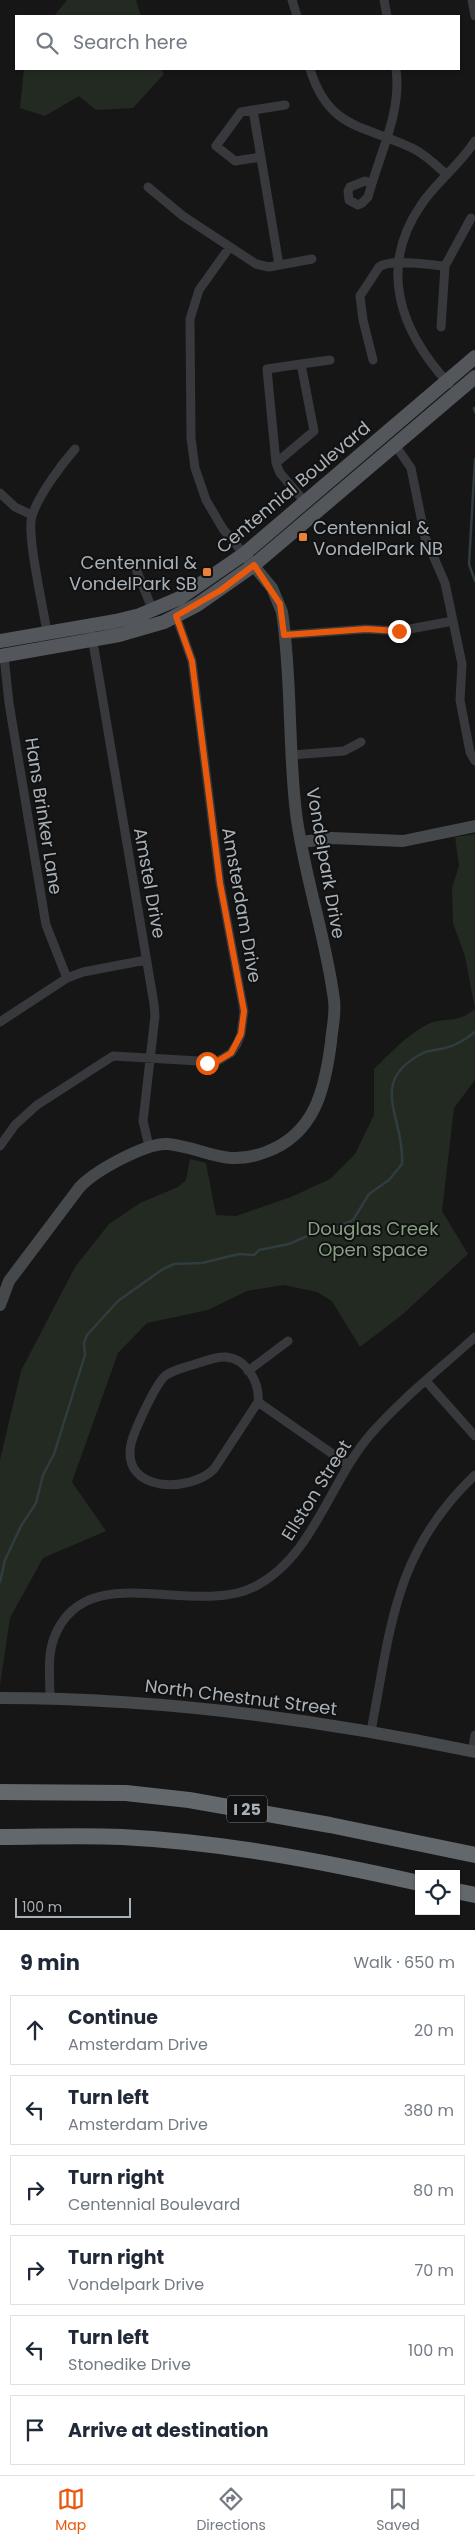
<!DOCTYPE html>
<meta charset="utf-8">
<style>
:root{--surface:#fff;--page:#f6f6f7;--text:#1f2937;--muted:#747a83;--line:#e0e1e3;--accent:#ea580c}
body{margin:0;font-family:Poppins,sans-serif;background:var(--page);color:var(--text)}
.controls{position:absolute;right:15px;bottom:15px;display:grid;overflow:hidden;border-radius:0px;box-shadow:0 1px 4px #0004}
.controls button{width:45px;height:45px;display:grid;place-items:center;padding:0;border:0;border-bottom:1px solid var(--line);background:var(--surface);color:var(--text);font:25px sans-serif}
.scale{position:absolute;left:15px;bottom:12px;width:116px;box-sizing:border-box;padding-left:5px;border:2px solid #a8b1b7;border-top:0;font-size:14px;line-height:18px;white-space:nowrap;color:#a8b1b7;-webkit-text-stroke:4px #111112;paint-order:stroke}
.stop{position:absolute;width:15px;height:15px;margin:-11px;border:4px solid #ea580c;border-radius:50%;background:#fff}
.stop.end{background:#ea580c;border-color:#fff;box-shadow:0 1px 5px #0008}
.list{margin:0;padding:0;list-style:none}
h2{display:flex;justify-content:space-between;align-items:center;height:65px;margin:0;padding:0 20px;font-size:21px}
h2 small{font-size:16px;font-weight:400;color:var(--muted)}
.list li{display:grid;grid-template-columns:32px 1fr auto;gap:15px;align-items:center;box-sizing:border-box;height:70px;margin:0 10px 10px;padding:0 10px;border:1px solid var(--line);border-radius:0px}
.list b{display:block;font-size:19px;white-space:nowrap}
.list p{margin:0;font-size:16px;white-space:nowrap;color:var(--muted)}
.list em{font-size:16px;font-style:normal;color:var(--muted)}
.icon{flex:none;width:28px;height:28px;fill:none;stroke:currentColor;stroke-width:2;stroke-linecap:round;stroke-linejoin:round}
.map{position:relative;flex:none;width:475px;height:1930px;overflow:hidden}
.search{position:absolute;background:var(--surface);box-shadow:0 1px 4px #0004;left:15px;right:15px;top:15px;height:55px;display:flex;align-items:center;gap:12px;box-sizing:border-box;padding:0 18px;border-radius:0px;color:var(--muted);font-size:19px}
.sheet{height:545px;background:var(--surface)}
nav{display:flex;justify-content:space-around;align-items:center;box-sizing:border-box;height:70px;border-top:1px solid var(--line);background:var(--surface);font-size:14px;color:var(--muted)}
nav a{display:grid;justify-items:center;gap:2px}
nav .on{color:var(--accent)}
.map>svg:first-child{display:block}
</style>
<div class="map">
<svg width="475" height="1930" viewBox="0 0 475 1930">
<rect width="100%" height="100%" fill="#161617"/>
<path fill="#232a22" d="M67 0H136L141 16H54Z
M24 69H161L164 74 133 108 96 110 79 96 45 116 20 108Z
M475 834V1080L454 1108 442 1211 468 1254 403 1314 360 1347 332 1301 317 1292 284 1285 247 1291 208 1310 147 1323 118 1353 72 1482 106 1531 43 1558 10 1618 0 1685V1460L21 1371 75 1267 109 1224 140 1203 178 1187 186 1180 190 1159 206 1163 216 1215 236 1216 291 1197 330 1179 355 1154 374 1115V1069C390 1053 407 1035 428 1024 445 1016 456 1025 475 1009L465 956 453 923 452 888 459 866 455 837Z"/>
<g fill="none" stroke-linecap="round" stroke-linejoin="round">
<path stroke="#2f3c40" stroke-width="2.5" d="M474 408 475 412
M475 459 469 564 475 581
M0 1582 5 1560 21 1526 36 1503 43 1475 54 1454 85 1355 84 1343 87 1335 118 1301 163 1269 174 1264 202 1263 239 1254 254 1255 259 1250 289 1244 321 1230 336 1228 353 1220 369 1194 389 1180 402 1164C405 1117 366 1082 423 1053 430 1050 437 1050 445 1048 456 1046 466 1039 475 1032"/>
<path stroke="#37393c" stroke-width="9" d="M292 0 297 16
M384 0 387 16
M472 0 475 16
M310 69C329 131 366 125 414 149 426 155 437 166 447 175
M253 110 285 105
M261 157 235 161 216 146 241 112 253 110 279 265
M371 184 365 181 350 187 348 191 349 200 358 205 362 203 368 197C379 155 402 113 396 69
M148 187 183 216 256 264 269 267 312 259
M229 248 199 290 190 319 191 438 195 468 206 500 223 529 244 554
M441 327 445 266 471 218
M373 360 363 320 360 296 379 267C390 258 431 265 445 266
M301 364 314 431 276 463 267 369Z
M301 364 330 360
M449 384C401 332 377 269 421 205 436 182 460 165 475 141
M395 445 411 468 425 537 445 583 462 664 460 700 470 752 475 761
M276 463 280 473 305 502
M0 493 15 507 32 515
M136 569 153 611
M47 633C44 610 26 534 32 516 38 496 61 465 75 449
M284 635 366 629 399 631 453 621
M92 636 154 1004 155 1016 143 1121 149 1146
M4 656 9 703 46 925 67 978
M292 755 344 751 361 742
M0 1022 67 978 83 972 146 960
M0 1146 15 1125 37 1105 113 1056 216 1062 231 1053 237 1044 241 1034 244 1011 220 883 192 661 176 616
M248 1371 288 1341
M426 1381 475 1436
M258 1402 214 1469C190 1493 121 1493 131 1444 134 1431 155 1385 165 1376 173 1370 183 1368 192 1365 203 1362 215 1356 226 1357 247 1359 260 1383 258 1402L347 1464
M50 1698C50 1679 47 1656 54 1638 85 1555 195 1619 256 1586 313 1556 329 1483 370 1435 401 1399 440 1369 475 1337
M371 1731C391 1627 394 1552 475 1475
M472 1752 475 1735"/>
<path stroke="#45494c" stroke-width="12" d="M302 842 332 838 403 841 475 826
M0 1305 9 1281 79 1188C93 1172 146 1142 168 1144 206 1148 224 1168 266 1152 315 1134 325 1089 331 1042 332 1028 336 1014 334 1000 326 937 304 876 296 813 288 746 292 678 282 612L272 588 244 554
M0 1698C160 1698 318 1719 475 1752"/>
<path stroke="#53575b" stroke-width="14" d="M0 641 116 621 140 615 180 598 244 554 475 357
M0 656 119 635 164 622 197 605 254 565 475 377"/>
<path stroke="#63686d" stroke-width="16" d="M0 1792 126 1793 189 1800 330 1825 475 1855
M0 1837C40 1837 81 1835 122 1837 222 1842 321 1861 419 1883
M456 1891 475 1895"/>
</g>
<g fill="none" stroke-linecap="round" stroke-linejoin="round">
<path stroke="#ea580c" stroke-width="6" d="M207 1063 216 1062 231 1053 241 1034 244 1011 220 883 192 661 176 616 221 590 254 565 280 604 284 635 366 629 399 631"/>
</g>
<g fill="#ec8139" stroke="#111112" stroke-width="2">
<rect x="298" y="532" width="10" height="10" rx="2.5"/>
<rect x="202" y="567" width="10" height="10" rx="2.5"/>
</g>
<g text-anchor="middle" dominant-baseline="central" stroke-width="4" stroke-linejoin="round" paint-order="stroke">
<rect fill="#111112" stroke="#7b8186" stroke-width="1" x="227" y="1795.5" width="40" height="27" rx="4"/>
<g font-size="16" font-weight="bold" fill="#a8b1b7">
<text x="247" y="1809">I 25</text>
</g>
<g font-size="18" fill="#a8b1b7" stroke="#111112">
<text transform="translate(293 487) rotate(-40)">Centennial Boulevard</text>
<text transform="translate(44 816) rotate(81)">Hans Brinker Lane</text>
<text transform="translate(326 863) rotate(80)">Vondelpark Drive</text>
<text transform="translate(150 883) rotate(80)">Amstel Drive</text>
<text transform="translate(242 905) rotate(80)">Amsterdam Drive</text>
<text transform="translate(316 1490) rotate(-58)">Ellston Street</text>
<text transform="translate(241 1697) rotate(7)">North Chestnut Street</text>
</g>
<g font-size="18" fill="#a8b1b7" stroke="#111112" text-anchor="start">
<text x="313" y="527">Centennial &amp;<tspan x="313" dy="21">VondelPark NB</tspan></text>
<text x="197" y="562" text-anchor="end">Centennial &amp;<tspan x="197" dy="21">VondelPark SB</tspan></text>
</g>
<g font-size="18" fill="#86a180" stroke="#111112">
<text x="373" y="1228">Douglas Creek<tspan x="373" dy="21">Open space</tspan></text>
</g>
</g>
</svg>
<div class="controls">
<button><svg class="icon" aria-label="locate" viewBox="0 0 24 24"><circle cx="12" cy="12" r="6"/><path d="M12 2v4M12 18v4M2 12h4M18 12h4"/></svg></button>
</div>
<div class="scale">100 m</div>
<div class="stop" style="left:207px;top:1063px"></div>
<div class="stop end" style="left:399px;top:631px"></div>
<div class="search"><svg class="icon" aria-label="search" viewBox="0 0 24 24"><circle cx="10" cy="10" r="6"/><path d="M15 15l6 6"/></svg>Search here</div>
</div>
<section class="sheet">
<h2>9 min<small>Walk · 650 m</small></h2>
<ul class="list">
<li><svg class="icon" aria-label="ahead" viewBox="0 0 24 24"><path d="M12 20V5M6 11l6-6 6 6"/></svg><div><b>Continue</b><p>Amsterdam Drive</p></div><em>20 m</em></li>
<li><svg class="icon" aria-label="left" viewBox="0 0 24 24"><path d="M17 20v-9H6M10 6l-5 5 5 5"/></svg><div><b>Turn left</b><p>Amsterdam Drive</p></div><em>380 m</em></li>
<li><svg class="icon" aria-label="right" viewBox="0 0 24 24"><path d="M7 20v-9h11M14 6l5 5-5 5"/></svg><div><b>Turn right</b><p>Centennial Boulevard</p></div><em>80 m</em></li>
<li><svg class="icon" aria-label="right" viewBox="0 0 24 24"><path d="M7 20v-9h11M14 6l5 5-5 5"/></svg><div><b>Turn right</b><p>Vondelpark Drive</p></div><em>70 m</em></li>
<li><svg class="icon" aria-label="left" viewBox="0 0 24 24"><path d="M17 20v-9H6M10 6l-5 5 5 5"/></svg><div><b>Turn left</b><p>Stonedike Drive</p></div><em>100 m</em></li>
<li><svg class="icon" aria-label="arrive" viewBox="0 0 24 24"><path d="M6 21V4h12l-3 4 3 4H6"/></svg><div><b>Arrive at destination</b></div></li>
</ul>
</section>
<nav>
<a class="on"><svg class="icon" aria-label="map" viewBox="0 0 24 24"><path d="M3 6l6-2 6 2 6-2v14l-6 2-6-2-6 2zM9 4v14M15 6v14"/></svg>Map</a>
<a><svg class="icon" aria-label="directions" viewBox="0 0 24 24"><path d="M12 3l9 9-9 9-9-9zM9 14v-3h6M13 9l2 2-2 2"/></svg>Directions</a>
<a><svg class="icon" aria-label="saved" viewBox="0 0 24 24"><path d="M7 4h10v16l-5-4-5 4z"/></svg>Saved</a>
</nav>
